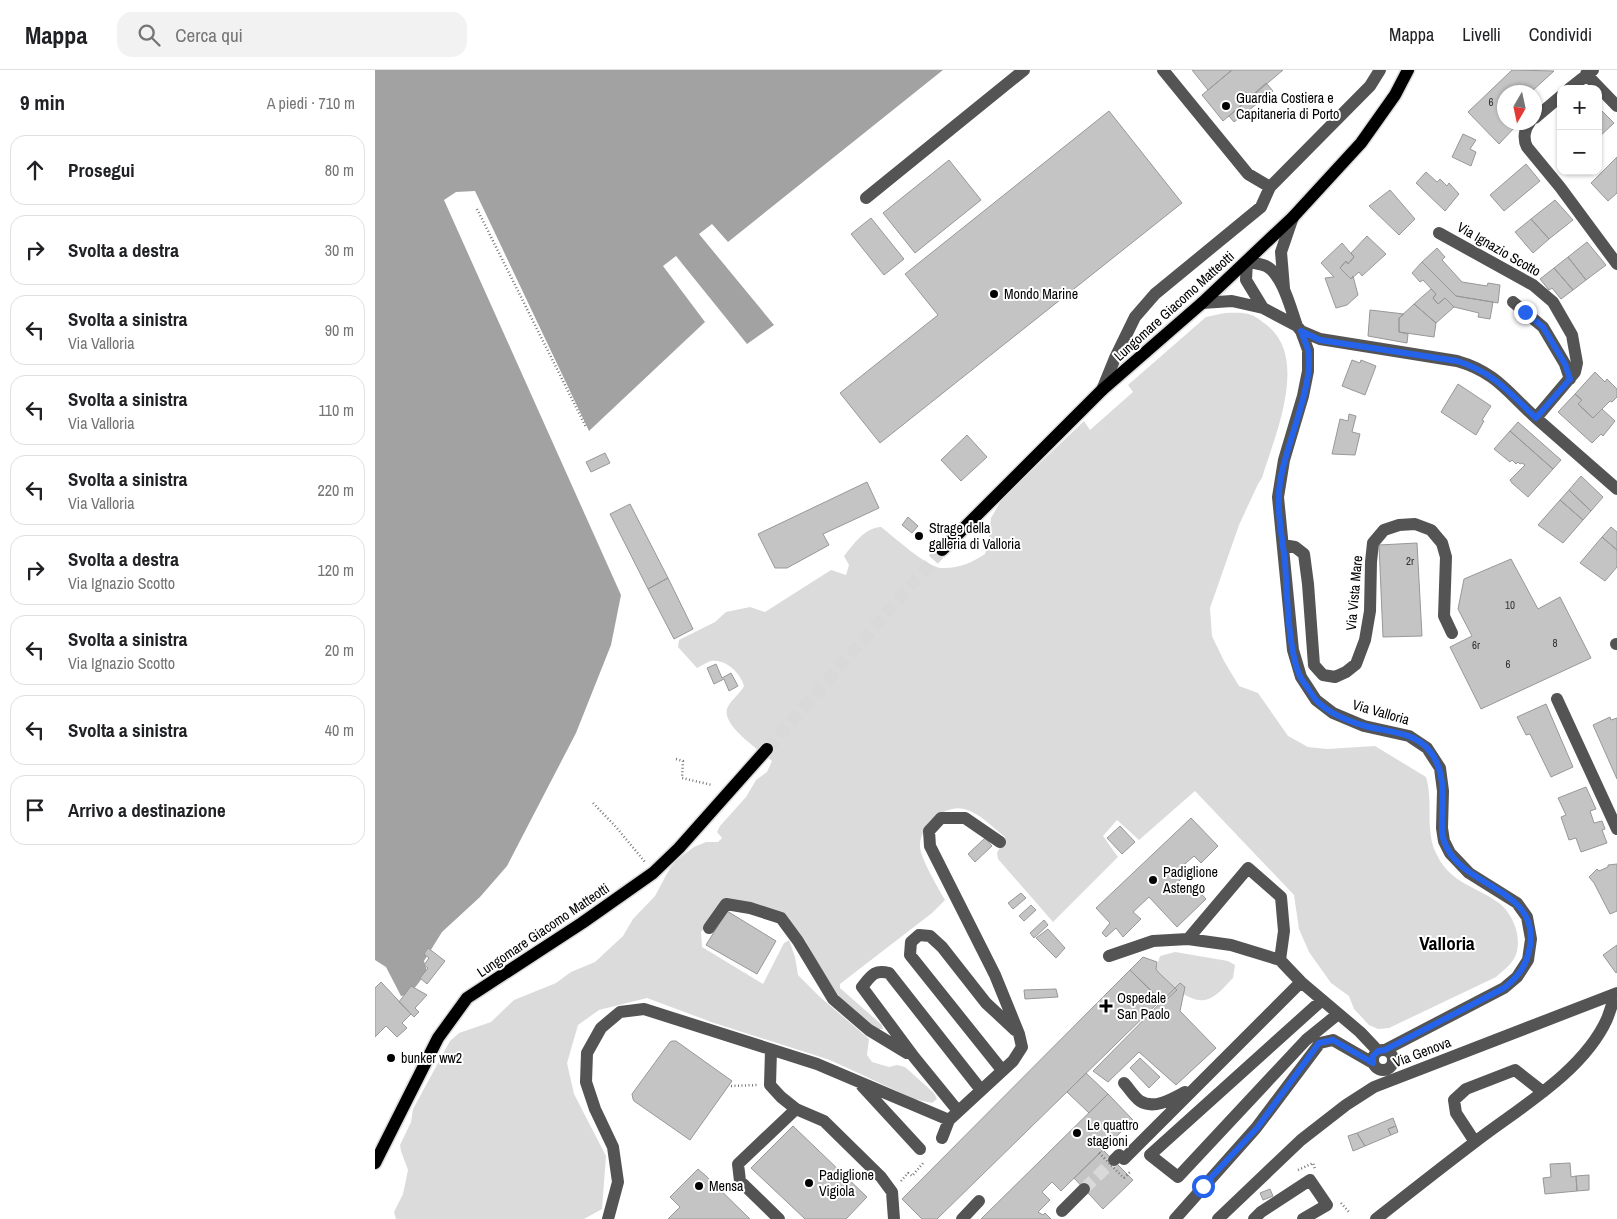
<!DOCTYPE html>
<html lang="it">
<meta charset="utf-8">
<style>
:root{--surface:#fff;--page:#f2f2f2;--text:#202124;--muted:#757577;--line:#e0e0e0}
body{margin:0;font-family:"Archivo Narrow",sans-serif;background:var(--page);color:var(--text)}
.controls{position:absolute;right:15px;top:15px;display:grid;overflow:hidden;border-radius:10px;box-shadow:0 1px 4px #0004}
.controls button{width:45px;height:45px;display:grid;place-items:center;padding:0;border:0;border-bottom:1px solid var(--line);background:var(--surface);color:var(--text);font:25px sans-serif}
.compass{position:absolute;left:1122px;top:15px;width:45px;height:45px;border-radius:50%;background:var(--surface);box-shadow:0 1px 4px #0004;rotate:189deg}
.stop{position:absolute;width:15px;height:15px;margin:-11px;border:4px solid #2563eb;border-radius:50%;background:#fff}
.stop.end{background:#2563eb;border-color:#fff;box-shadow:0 1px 5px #0008}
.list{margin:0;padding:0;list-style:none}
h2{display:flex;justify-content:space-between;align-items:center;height:65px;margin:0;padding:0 20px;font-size:21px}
h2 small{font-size:16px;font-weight:400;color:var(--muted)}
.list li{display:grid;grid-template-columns:32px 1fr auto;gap:15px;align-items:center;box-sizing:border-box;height:70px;margin:0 10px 10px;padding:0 10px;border:1px solid var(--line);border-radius:15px}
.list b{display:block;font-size:19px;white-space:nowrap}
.list p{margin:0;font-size:16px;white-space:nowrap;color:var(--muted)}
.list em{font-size:16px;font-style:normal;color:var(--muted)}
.icon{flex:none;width:28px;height:28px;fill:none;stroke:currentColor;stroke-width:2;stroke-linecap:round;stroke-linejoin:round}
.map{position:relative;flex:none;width:1242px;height:1149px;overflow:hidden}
header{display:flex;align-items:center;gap:30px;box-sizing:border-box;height:70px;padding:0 25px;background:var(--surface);border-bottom:1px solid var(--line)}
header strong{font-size:24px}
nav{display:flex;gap:28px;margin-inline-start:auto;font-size:18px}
.search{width:350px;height:45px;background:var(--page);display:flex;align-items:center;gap:12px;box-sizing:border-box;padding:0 18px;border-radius:15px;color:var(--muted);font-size:19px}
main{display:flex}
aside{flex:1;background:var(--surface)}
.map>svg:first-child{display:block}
</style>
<header>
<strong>Mappa</strong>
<div class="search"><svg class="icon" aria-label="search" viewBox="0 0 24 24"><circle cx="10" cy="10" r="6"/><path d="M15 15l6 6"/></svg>Cerca qui</div>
<nav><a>Mappa</a><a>Livelli</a><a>Condividi</a></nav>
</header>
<main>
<aside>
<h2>9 min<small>A piedi · 710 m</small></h2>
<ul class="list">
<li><svg class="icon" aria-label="ahead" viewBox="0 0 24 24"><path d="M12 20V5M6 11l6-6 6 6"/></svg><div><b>Prosegui</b></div><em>80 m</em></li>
<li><svg class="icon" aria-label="right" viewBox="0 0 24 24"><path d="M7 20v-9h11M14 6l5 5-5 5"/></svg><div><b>Svolta a destra</b></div><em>30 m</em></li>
<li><svg class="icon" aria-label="left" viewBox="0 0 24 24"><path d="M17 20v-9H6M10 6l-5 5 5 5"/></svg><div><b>Svolta a sinistra</b><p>Via Valloria</p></div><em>90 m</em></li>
<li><svg class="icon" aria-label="left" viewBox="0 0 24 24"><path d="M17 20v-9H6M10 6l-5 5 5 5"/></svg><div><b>Svolta a sinistra</b><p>Via Valloria</p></div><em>110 m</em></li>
<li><svg class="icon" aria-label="left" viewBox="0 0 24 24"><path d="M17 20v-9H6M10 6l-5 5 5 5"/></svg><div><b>Svolta a sinistra</b><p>Via Valloria</p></div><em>220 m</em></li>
<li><svg class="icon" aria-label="right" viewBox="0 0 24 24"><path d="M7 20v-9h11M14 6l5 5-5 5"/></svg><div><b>Svolta a destra</b><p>Via Ignazio Scotto</p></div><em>120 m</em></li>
<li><svg class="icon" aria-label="left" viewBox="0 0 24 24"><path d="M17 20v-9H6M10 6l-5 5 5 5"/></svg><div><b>Svolta a sinistra</b><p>Via Ignazio Scotto</p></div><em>20 m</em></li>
<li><svg class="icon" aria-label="left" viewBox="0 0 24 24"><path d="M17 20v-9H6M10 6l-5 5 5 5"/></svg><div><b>Svolta a sinistra</b></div><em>40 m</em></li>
<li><svg class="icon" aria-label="arrive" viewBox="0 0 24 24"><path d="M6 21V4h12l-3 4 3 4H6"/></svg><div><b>Arrivo a destinazione</b></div></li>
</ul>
</aside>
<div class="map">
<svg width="1242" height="1149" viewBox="0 0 1242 1149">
<rect width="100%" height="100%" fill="#fff"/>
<path fill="#dbdbdb" d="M850 243C858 243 869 242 876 245 881 246 886 251 889 253 936 285 900 365 887 408L883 414 864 455 835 538 837 566 849 591 864 616 883 623 913 666 933 677 952 679 1000 676 1051 707C1059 733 1049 761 1062 785 1076 814 1101 816 1124 833 1137 843 1146 864 1142 881 1140 892 1129 900 1121 907L1014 958 1003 959 994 955 979 939 974 926 956 913 934 882 924 859 919 825 820 721 764 770 742 750 728 766 743 787 678 852 623 789 622 783 630 767C618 758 604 742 589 739 569 734 544 757 545 777 546 789 563 818 570 830L557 843 465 914V918L507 955 508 959H503L499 956 457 921 430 870 417 853 352 830 326 862 327 877 388 914 409 873 414 870 420 887 423 905 445 927 494 969 492 985 497 992 514 997 522 995 530 997 559 1023 562 1029 557 1033 539 1029 455 990 339 953 272 928 224 940 203 955 192 993 199 1024 231 1086 227 1139 209 1149H21L19 1142 28 1124 33 1100 26 1081 25 1075 36 1052 38 1039 75 971 84 963 116 952 139 930 181 913 196 902 220 892 248 866 258 849 280 826 295 798 303 789 319 777 331 772H343L347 768 342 762 345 756 371 727 381 710 392 702 397 691C386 681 347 656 352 639 355 630 365 624 369 616 366 604 351 588 336 591 332 592 326 596 322 598L303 577 304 570 340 552 351 542 375 537 390 542 456 500 471 505 474 495 469 486C479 474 489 458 506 457 519 467 552 497 566 498 583 499 596 493 610 484L614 469 616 448 627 429 709 351 715 360 758 322 753 315 831 247Z
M800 882 853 891 860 895 858 908C851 915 841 928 830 930 814 933 789 911 781 899L785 886Z"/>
<path fill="#a2a2a2" d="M0 0H568L353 172 337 154 324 164 399 255 372 274 301 186 288 196 330 252 214 361 100 121 81 122 69 130 246 525 236 575 201 663 132 796 105 827 67 862 49 891 52 901C46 909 37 926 26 926L11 897 0 890Z"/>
<path fill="#c4c4c4" stroke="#989898" d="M817 0H857L833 20Z
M857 0H908L848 51 827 25Z
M1137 0 1179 1 1156 22H1130V52H1137L1141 56 1124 74 1093 42Z
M891 13 898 21 859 52 854 46Z
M1225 39 1239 53 1223 68V41Z
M734 41 807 133 505 373 465 323 563 245 530 204Z
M1088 64 1101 70 1095 79 1101 82 1096 96 1077 87Z
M1242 87V123L1233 131 1216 113Z
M574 90 606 130 540 183 508 143Z
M1151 94 1165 111 1129 141 1115 125Z
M1051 102 1062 112 1065 109 1072 116 1074 113 1084 124 1070 141 1041 113Z
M1015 120 1040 149 1024 165 994 136Z
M1180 130 1198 150 1174 169 1156 149Z
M496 148 529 189 509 205 476 164Z
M1156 149 1174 169 1158 183 1140 162Z
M992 166 1011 184 987 206 984 202 976 209 965 198 971 191 973 194 979 187 976 183Z
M1212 172 1231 195 1211 210 1193 187Z
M967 173 979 187 973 194 971 191 965 198 976 209 978 206 983 225 972 235 961 238 950 208 959 207 946 193Z
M1062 178 1070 187 1067 190 1087 212 1112 216 1113 213 1125 215 1123 233 1081 226 1047 192Z
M1193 187 1211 210 1198 220 1179 198Z
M1047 192 1081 226 1118 232 1115 249 1103 247 1104 243 1079 237 1070 228 1063 234 1058 228 1061 224 1048 210 1045 212 1037 203Z
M1179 198 1198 220 1186 229 1177 218 1174 220 1165 209Z
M1056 219 1061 224 1058 228 1063 234 1070 228 1079 237 1061 253 1039 234Z
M1039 234 1061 253 1059 267 1024 262V248Z
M995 240 1029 244 1024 248V262L1033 264 1032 273 993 266Z
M977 290 985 293 986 290 1001 296 990 325 967 316Z
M1220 302 1230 312 1232 309 1242 319V327L1237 332 1235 331 1218 348 1203 334 1207 330 1200 324Z
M1083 314 1116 336 1107 350 1109 351 1101 365 1066 342Z
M1200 324 1207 330 1203 334 1218 348 1227 339 1240 351 1228 366 1226 364 1217 373 1183 342Z
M974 344 981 346 977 362 985 364 980 385 957 384 965 349 973 351Z
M1143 352 1186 390 1178 399 1135 361Z
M1135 361 1178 399 1153 427 1137 413 1135 410 1150 395 1147 393 1145 394 1143 392 1141 394 1137 390 1135 392 1119 379Z
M592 365 612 387 586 411 566 390Z
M230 383 235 393 216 402 211 392Z
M1206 406 1228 427 1216 441 1194 420Z
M492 412 504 438 448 464 454 475 412 498H400L383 464Z
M1194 420 1216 441 1208 450 1185 430Z
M1185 430 1208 450 1188 473 1163 455Z
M255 434 293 508 273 519 235 444Z
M533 447 543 456 537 463 527 455Z
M1236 457 1242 462V480L1227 467Z
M1227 467 1242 480V497L1230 511 1205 493Z
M1042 473 1047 566 1008 567 1004 475Z
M1136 489 1163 539 1185 527 1216 588 1106 639 1075 577 1097 566 1083 539 1089 509Z
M293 508 318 559 299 569 273 519Z
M341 594 347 608 356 603 363 616 354 621 349 609 339 614 332 598Z
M1171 634 1198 697 1176 707 1155 664 1151 665 1142 647Z
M1235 647 1236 650 1242 648V709L1218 655Z
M1211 717 1221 739 1215 741 1219 753 1227 751 1230 759 1227 760 1232 773 1206 782 1201 768 1194 770 1186 747 1191 745 1183 728Z
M816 748 843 776 826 793 819 786 803 800 809 806 801 814 810 824 819 816 831 829 802 857 774 827 758 842 766 849 748 867 741 858 731 867 727 863 735 853 721 838Z
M745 756 760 772 747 784 732 768Z
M610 768 617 776 600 792 593 784Z
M1242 794V841L1235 844 1219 813 1214 807 1222 799 1224 801 1233 797V795Z
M646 823 651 828 638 839 633 833Z
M656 835 661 840 649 851 644 846Z
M352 841 401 871 382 904 331 875Z
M669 850 673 855 659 868 655 863Z
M673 859 690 878 681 888 661 868Z
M1242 875V902L1241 903 1228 885Z
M53 878 70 891 52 914 45 908 53 898 49 895 54 888 49 884Z
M768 887 782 892 781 899 783 902 802 920 788 933 755 900Z
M755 900 786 930 562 1149H547L527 1129Z
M6 912 36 944 27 953 32 958 22 967 11 956 0 967V918Z
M805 913 810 917 805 941 841 978 801 1015 764 982 733 1012 718 1001Z
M36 916 52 925 40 938 44 942 39 947 24 932Z
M681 919 683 927 650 929 649 920Z
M297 971H301L357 1011 315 1070 259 1031 258 1029 257 1024 295 972Z
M765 988 785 1007 774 1018 755 998Z
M711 1003 733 1024 714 1043 692 1022Z
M733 1024 758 1050 686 1121 677 1112 667 1122 675 1130 663 1142 668 1145 670 1143 676 1149H606Z
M1018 1048 1021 1056 1013 1059 1016 1065 990 1076 982 1063Z
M418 1056 492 1127 471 1149H430L376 1098Z
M1021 1056 1023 1062 1016 1065 1013 1059Z
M982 1063 990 1076 978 1081 973 1066Z
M728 1080 758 1110 728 1139 699 1108Z
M1195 1093 1196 1107 1201 1106 1202 1121 1170 1124 1168 1108 1176 1107 1175 1094Z
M323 1099 330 1105 375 1149H293L305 1137 295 1127Z
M1214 1105V1120L1202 1121 1201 1106Z
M895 1119 898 1126 888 1130 885 1123Z"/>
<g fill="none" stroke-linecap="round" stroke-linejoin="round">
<path stroke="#d9d9d9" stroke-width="12" stroke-dasharray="12 6" stroke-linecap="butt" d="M709 1119 739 1090"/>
<path stroke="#d9d9d9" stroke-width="12" stroke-dasharray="12 6" stroke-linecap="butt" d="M392 679 567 480"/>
<defs>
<path id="major" d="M567 480 727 320 827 233 918 147 986 73 1020 25 1033 0
M0 1093 63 968 92 928 207 853 278 803 304 778 392 679"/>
</defs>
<use href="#major" stroke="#dbdbdb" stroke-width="15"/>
<path stroke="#767676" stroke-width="2.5" stroke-dasharray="1 2.5" stroke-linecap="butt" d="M102 139 211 357
M301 689 308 691 307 708 337 715
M218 733 241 757 270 792
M356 1016 382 1015
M923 1100 938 1093 940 1099
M749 1108 755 1102
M526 1111 533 1103 537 1106 549 1092
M966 1133 974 1142"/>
<path stroke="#545454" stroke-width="12" d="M788 0 873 104 895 117
M1211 4 1242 36
M1194 19 1218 0
M1160 48 1186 26
M1155 52C1149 59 1148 69 1152 77L1185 117 1242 194
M491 128 649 0
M1064 163 1158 215 1178 232 1197 265 1202 293 1200 302 1161 348
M909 218 906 182 918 147
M1138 232 1168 257 1190 294 1195 309
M827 233 857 231 888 238 922 256
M888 238 871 210 872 191C878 193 886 194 891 196 908 205 916 240 922 256L926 261 933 280V301L928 326 909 390 903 427 918 580 926 607 941 630 958 643 989 656 1034 666 1052 678 1065 698 1068 721 1067 758 1069 771 1075 783 1094 803 1142 833 1152 847 1156 869 1153 890 1142 907 1129 918 1010 980
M926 261 945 269 1082 291C1121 302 1133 323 1161 348 1188 372 1215 395 1242 419
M727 320 740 288 760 247 780 224 886 137 895 117 995 16 1005 0
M908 475 920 477 929 484 933 514 939 595 948 605 960 607 971 602 981 594 990 570 995 541 996 492 998 473 1009 460 1024 455 1040 454 1056 460 1067 473 1071 487 1069 546 1077 563
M1241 574H1242
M1182 629 1242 759
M334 858 351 834 375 838 406 848 423 871 458 929 494 960 532 983
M813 869 873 798 906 827 909 861 905 890
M734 886 778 871 813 869 856 875 905 890 926 912 985 962 1003 981
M946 931 775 1085 803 1107 931 970 963 944
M998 990a10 10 0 1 1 20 0a10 10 0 1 1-20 0Z
M396 980 395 1015 406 1027 421 1039 449 1051 506 1107 517 1122 519 1149
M627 1000 535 885 536 872 544 865 555 866 567 877 611 933 640 960
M749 1013C754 1018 759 1027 765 1031 779 1040 797 1029 810 1022
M487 1016 545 1079
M583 1041 539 987 487 917C496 906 499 899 514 903L606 1020
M567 1068 574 1050
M1100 1072 1081 1043 1079 1030 1091 1019 1140 1000 1168 1022
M739 1090 744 1085 749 1089 926 912
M687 1141 709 1119
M233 1149 243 1112 238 1077 220 1039 211 1012 212 983 226 958 245 942 269 939 442 994 574 1050 638 991 647 977 644 964 620 905 555 776 554 761 566 748H590L625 772
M404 1149 365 1111 363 1094 421 1039
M587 1149 604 1131
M800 1149 881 1058 945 973 958 970 998 993
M843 1149 926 1070 971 1035 999 1017 1242 923
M879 1149 886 1142 935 1110 952 1135 928 1149
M1001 1149C1034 1123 1067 1097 1100 1072 1144 1038 1208 1002 1232 949 1235 941 1238 932 1240 924"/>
<use href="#major" stroke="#000" stroke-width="12"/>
<path stroke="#767676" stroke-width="2.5" stroke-dasharray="1 2.5" stroke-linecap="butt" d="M724 1083 749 1108"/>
</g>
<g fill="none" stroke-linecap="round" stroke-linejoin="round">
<path stroke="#2563eb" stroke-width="6" d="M828 1116 882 1058 944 973 958 970 998 993V986L1003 981 1010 980 1129 918C1144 906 1152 895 1155 876 1164 816 1085 819 1069 771 1066 764 1067 755 1067 747 1068 723 1070 698 1053 679 1037 661 1011 662 990 656 973 651 953 643 941 630 936 624 932 616 927 610 913 587 912 521 910 492 907 466 901 438 905 412 910 376 940 313 933 280 931 273 928 267 926 261L945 270 1082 291C1118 302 1135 323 1161 348L1195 309 1190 294 1168 257 1150 242"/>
</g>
<g fill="#000" stroke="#fff" stroke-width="2">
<circle cx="851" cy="36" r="5"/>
<circle cx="619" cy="224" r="5"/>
<circle cx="544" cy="466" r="5"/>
<circle cx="778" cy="810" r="5"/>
<path d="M728.5 928.5h5v5h5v5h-5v5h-5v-5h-5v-5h5z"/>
<circle cx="16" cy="988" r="5"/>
<circle cx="702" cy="1063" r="5"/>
<circle cx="434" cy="1113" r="5"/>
<circle cx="324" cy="1116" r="5"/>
</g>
<g text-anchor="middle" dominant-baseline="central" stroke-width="4" stroke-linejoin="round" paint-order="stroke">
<g font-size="11" fill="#313131">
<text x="1116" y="32">6</text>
<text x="1035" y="491">2r</text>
<text x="1135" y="535">10</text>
<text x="1180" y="573">8</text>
<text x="1101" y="575">6r</text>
<text x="1133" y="594">6</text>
</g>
<g font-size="14" fill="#000" stroke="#fff" text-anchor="start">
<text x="861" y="28">Guardia Costiera e<tspan x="861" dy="16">Capitaneria di Porto</tspan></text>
<text x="629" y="224">Mondo Marine</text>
<text x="554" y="458">Strage della<tspan x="554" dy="16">galleria di Valloria</tspan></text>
<text x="788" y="802">Padiglione<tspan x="788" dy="16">Astengo</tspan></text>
<text x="742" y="928">Ospedale<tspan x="742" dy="16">San Paolo</tspan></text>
<text x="26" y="988">bunker ww2</text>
<text x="712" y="1055">Le quattro<tspan x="712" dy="16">stagioni</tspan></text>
<text x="444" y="1105">Padiglione<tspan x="444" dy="16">Vigiola</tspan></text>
<text x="334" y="1116">Mensa</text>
</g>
<g font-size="14" fill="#000" stroke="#fff">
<text transform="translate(1124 179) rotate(30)">Via Ignazio Scotto</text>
<text transform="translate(799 236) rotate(-42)">Lungomare Giacomo Matteotti</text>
<text transform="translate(979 523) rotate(-85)">Via Vista Mare</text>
<text transform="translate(1006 642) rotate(16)">Via Valloria</text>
<text transform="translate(168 860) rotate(-34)">Lungomare Giacomo Matteotti</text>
<text transform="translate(1047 982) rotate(-21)">Via Genova</text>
</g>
<g font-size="19" font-weight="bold" fill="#000" stroke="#fff">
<text x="1072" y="873">Valloria</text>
</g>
</g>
</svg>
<div class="controls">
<button>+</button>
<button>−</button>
</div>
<svg class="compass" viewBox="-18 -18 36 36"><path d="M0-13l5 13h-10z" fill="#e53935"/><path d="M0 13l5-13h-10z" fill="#757577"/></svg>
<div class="stop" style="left:828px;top:1116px"></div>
<div class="stop end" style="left:1150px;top:242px"></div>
</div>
</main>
